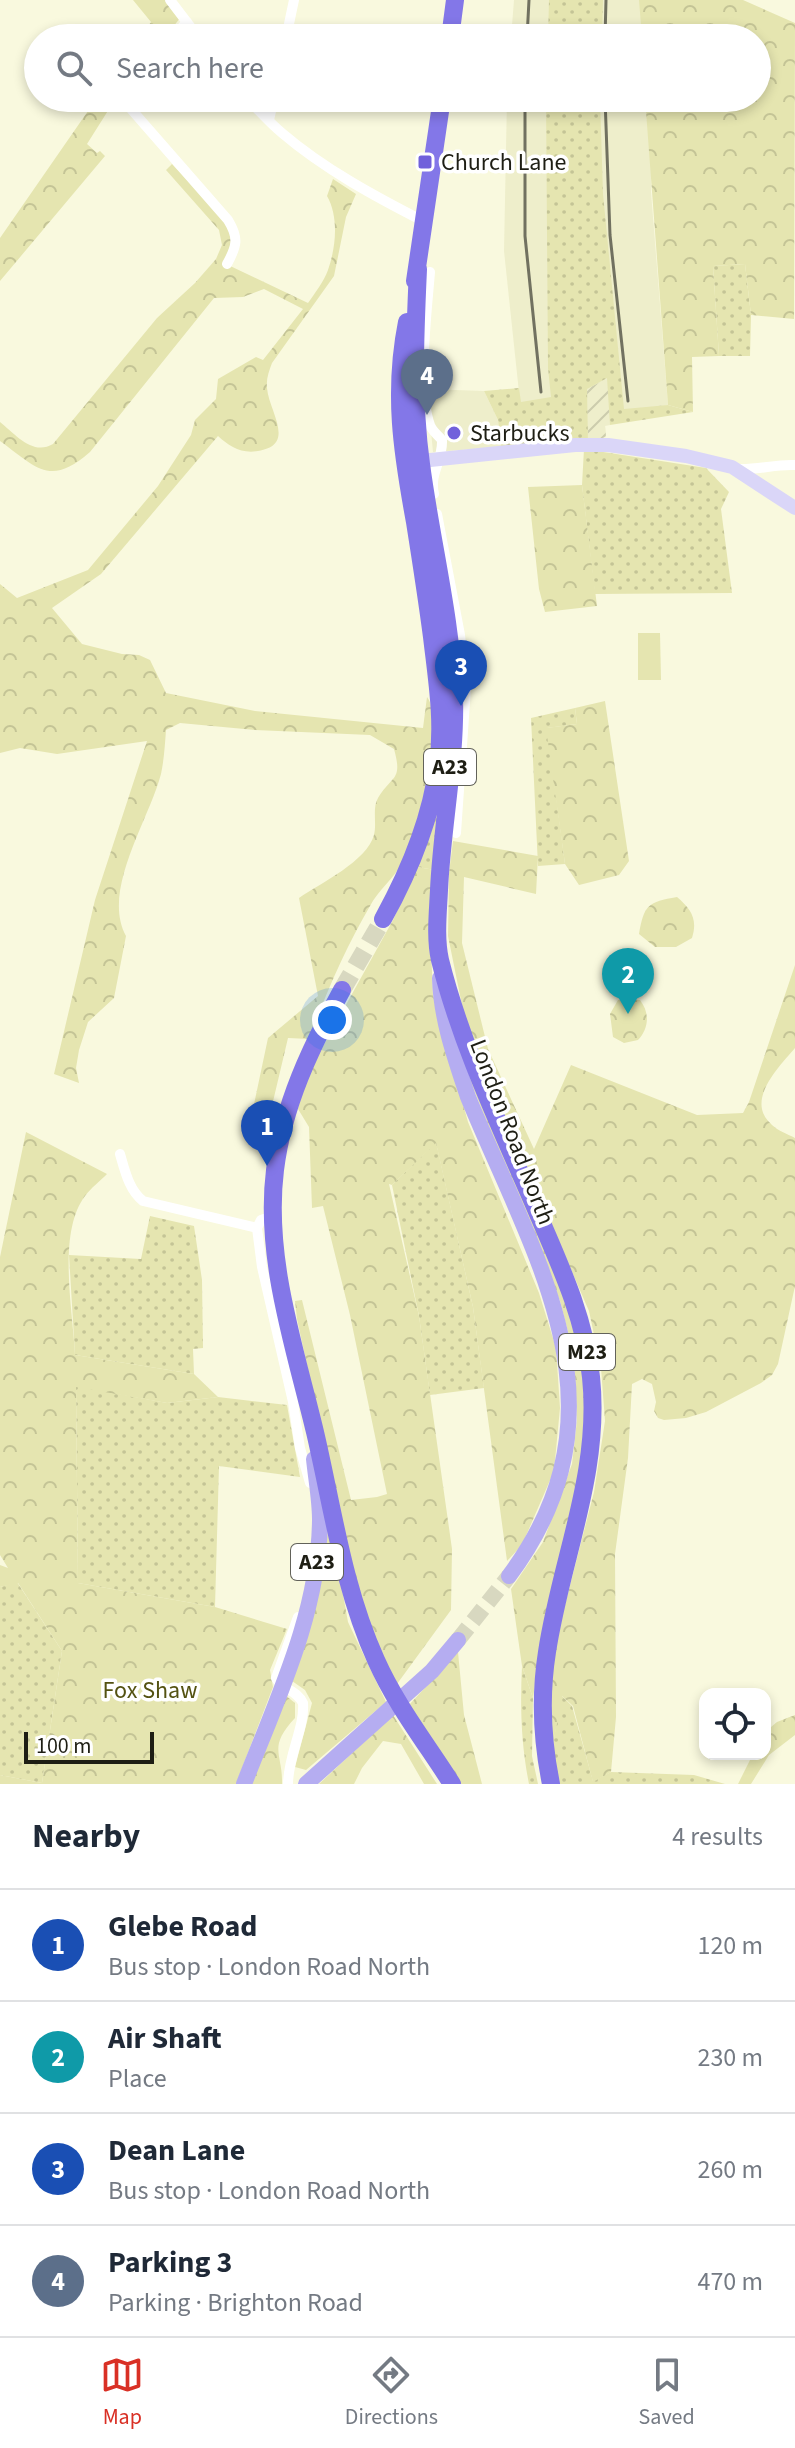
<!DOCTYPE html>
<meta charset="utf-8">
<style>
:root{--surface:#fff;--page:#f6f6f7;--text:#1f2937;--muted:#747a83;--line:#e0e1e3;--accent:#d93025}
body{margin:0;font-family:"Source Sans 3",sans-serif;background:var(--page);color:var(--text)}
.controls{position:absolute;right:24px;bottom:24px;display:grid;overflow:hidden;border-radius:16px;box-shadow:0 4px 12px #0003}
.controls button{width:72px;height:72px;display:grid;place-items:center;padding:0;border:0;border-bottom:2px solid var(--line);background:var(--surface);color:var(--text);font:40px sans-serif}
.scale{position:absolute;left:24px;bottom:20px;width:130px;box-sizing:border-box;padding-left:8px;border:4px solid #1e1e14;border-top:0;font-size:22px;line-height:28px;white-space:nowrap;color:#1e1e14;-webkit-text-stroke:6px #fff;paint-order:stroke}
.you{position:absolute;left:332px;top:1020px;width:28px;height:28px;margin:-20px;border:6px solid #fff;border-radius:50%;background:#1a73e8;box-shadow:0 0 0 12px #1a73e833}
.badge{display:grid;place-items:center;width:52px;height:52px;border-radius:50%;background:var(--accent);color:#fff;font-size:26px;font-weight:700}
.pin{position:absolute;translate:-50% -66px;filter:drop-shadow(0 2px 4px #0008)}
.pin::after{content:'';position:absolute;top:42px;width:28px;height:24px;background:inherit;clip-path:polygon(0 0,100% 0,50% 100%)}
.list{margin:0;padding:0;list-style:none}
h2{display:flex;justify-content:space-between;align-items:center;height:104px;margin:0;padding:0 32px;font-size:34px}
h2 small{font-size:26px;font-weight:400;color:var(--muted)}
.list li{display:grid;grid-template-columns:52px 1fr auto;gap:24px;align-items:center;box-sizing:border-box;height:112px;padding:0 32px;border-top:2px solid var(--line)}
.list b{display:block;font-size:30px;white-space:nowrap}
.list p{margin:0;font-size:26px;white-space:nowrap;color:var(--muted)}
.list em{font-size:26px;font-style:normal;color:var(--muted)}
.icon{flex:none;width:44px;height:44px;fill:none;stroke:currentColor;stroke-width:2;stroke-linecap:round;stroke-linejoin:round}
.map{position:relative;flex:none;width:795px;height:1784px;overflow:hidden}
.search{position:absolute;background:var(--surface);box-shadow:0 4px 12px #0003;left:24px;right:24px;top:24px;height:88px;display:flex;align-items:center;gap:20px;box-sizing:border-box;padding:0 28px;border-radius:44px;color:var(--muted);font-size:30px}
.sheet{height:552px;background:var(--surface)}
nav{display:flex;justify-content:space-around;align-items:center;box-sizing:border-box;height:112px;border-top:2px solid var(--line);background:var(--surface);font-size:22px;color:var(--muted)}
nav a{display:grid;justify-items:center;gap:4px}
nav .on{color:var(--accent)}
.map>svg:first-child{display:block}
</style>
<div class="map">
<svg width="795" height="1784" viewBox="0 0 795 1784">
<defs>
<pattern id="industrial-furrows" width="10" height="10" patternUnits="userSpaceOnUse" patternTransform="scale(2)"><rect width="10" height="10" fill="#eeeecb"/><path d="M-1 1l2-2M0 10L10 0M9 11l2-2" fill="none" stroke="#ccccad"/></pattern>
<pattern id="grass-dots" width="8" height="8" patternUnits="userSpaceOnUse" patternTransform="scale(2)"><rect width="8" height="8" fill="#e5e5b0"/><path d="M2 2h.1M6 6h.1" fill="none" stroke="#c4c496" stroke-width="1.8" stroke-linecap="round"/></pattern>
<pattern id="forest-crowns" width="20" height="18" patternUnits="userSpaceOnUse" patternTransform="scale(2)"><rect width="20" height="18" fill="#e5e5b0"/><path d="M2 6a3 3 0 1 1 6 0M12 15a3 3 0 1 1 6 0" fill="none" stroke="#c4c496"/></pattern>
</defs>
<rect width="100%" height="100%" fill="#f9f9de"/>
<path fill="#eeeecb" d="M514 0H652V38H511Z
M507 98H652L651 192 668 405 605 425 606 437 523 430 504 251Z
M427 389 484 391 498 420 501 447 433 452Z"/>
<path fill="url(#industrial-furrows)" d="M608 378 610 425 605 426 606 437 588 442 587 389Z"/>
<path fill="url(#grass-dots)" d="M549 0H603L602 38H548Z
M546 98H600L603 194 624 409 668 405 693 412 610 425 607 378 587 389 588 442 501 447 498 420 484 391 519 388 521 402 551 397 548 368Z
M745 264 751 315 750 356H719L713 266Z
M584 449 706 468 729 492 721 509 732 593 595 594 582 485Z
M575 708 577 724 547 728 565 864 538 866 531 718Z
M442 780 435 870 417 867Z
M436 1142 473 1307 484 1388 430 1395 419 1316 392 1185Z
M150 1216 194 1226 202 1280 203 1348 193 1349 194 1374 75 1355 69 1255 141 1259Z
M76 1386 167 1403 218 1397 287 1405 300 1477 219 1466 215 1607 78 1583Z
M17 1582 62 1651 42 1783 0 1775V1587Z
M522 1666 533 1698 532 1756 538 1784H529C521 1744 520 1706 522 1666Z
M561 1695 572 1706 593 1781 611 1772 694 1775 725 1784H558L553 1745Z"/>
<path fill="url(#forest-crowns)" d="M133 0H166L181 17 164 38H140L151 22Z
M639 0H743L795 23 794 319 751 315 745 264 713 266 719 356 692 357 693 412 668 405 645 98H757V38H642Z
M97 98H116L87 144 97 153 100 151 105 156 0 281V238Z
M172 164C186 180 229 219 232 239 232 246 228 256 226 264L308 303C315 293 324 281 328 270 336 247 339 217 327 196L333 179 356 194 346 217 334 276 272 363C269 371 266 379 267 388 269 412 297 445 258 451 241 454 229 446 218 436L101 574 52 608 82 644 122 654 139 655 150 660 166 693 255 711 423 728 427 697C447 723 417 832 402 862 395 878 378 890 370 906 345 949 326 993 309 1039L288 1038 262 1148 246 1142 268 1038 318 996 299 898C321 883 367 861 374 835 377 823 372 808 378 798 392 775 403 781 394 749L370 735 255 730 180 723 166 730C165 744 164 760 161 774 149 820 101 891 126 936L114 998 88 1022 79 1050 76 1068 79 1083 54 1074 95 900 147 741 57 754 20 748 0 753V584L17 598 88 570 158 486 191 435 195 420 216 399 218 379 256 357 263 360 303 309 264 289 243 297 214 298 90 452C50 487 37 468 0 441V422C16 435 33 456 53 444L157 318 195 283 216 259 222 245 219 230 166 170Z
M582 485 597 606 545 612 539 589 528 487Z
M605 701 629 861 619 875 579 885 565 864 546 728 577 724 575 708Z
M453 841 538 856 536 894 464 877 462 943 488 1049 534 1149 571 1065 697 1115 743 1113 749 1102 795 965V1048C779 1067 744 1101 772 1125 778 1131 788 1134 795 1138V1286L778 1364 772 1375 761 1383 706 1412 686 1418 664 1420 658 1418 654 1411 656 1402 652 1384 642 1379 632 1384 628 1458 615 1554 616 1717 611 1772 593 1782 573 1706 562 1696 553 1745 550 1695 556 1640 594 1492 605 1421 601 1368 589 1311 494 1092 464 1015 448 936 449 873Z
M417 867 435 870 430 925 433 995 468 1122 539 1293 556 1348 560 1408 554 1471 522 1545 507 1561 473 1307 436 1143 392 1185 389 1184 419 1316 452 1549 451 1610 397 1684 383 1659 352 1574 297 1319 295 1301 302 1300 351 1500 377 1497 387 1494 350 1315 323 1206 312 1208 309 1127 298 1109 301 1086 393 920Z
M677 897C691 909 698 919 692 938L676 947H655L639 934C644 905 648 902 677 897Z
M618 1000H640C650 1013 649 1028 638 1040L624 1043 613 1037 610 1014Z
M469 1073 570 1309 584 1372 586 1434 573 1512 544 1621 533 1698 522 1666 511 1589 543 1542 572 1464 577 1420 574 1355 560 1301 471 1083Z
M26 1132 107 1174C100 1181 91 1188 85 1196 57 1233 73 1311 75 1355L194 1374 218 1397 167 1403 76 1387 78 1583 215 1607 287 1629 270 1670 273 1687 236 1784H0V1775L42 1783 62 1651 18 1583 0 1587V1565L8 1568 0 1555V1257Z
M329 1518 348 1622 386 1702 306 1770 295 1767 312 1703 305 1690 292 1681C312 1627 324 1575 329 1518Z
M458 1652 464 1715 482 1784H458L409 1705Z
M285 1695 295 1703V1718C267 1748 283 1753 282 1784H249Z
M393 1715 437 1784H424L401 1744 383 1741 362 1768 354 1784H319Z
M795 1715V1735L769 1755 751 1784H738L753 1754H765V1732L777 1722Z"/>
<path fill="#e5e5b0" d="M638 633H660L661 680H638Z"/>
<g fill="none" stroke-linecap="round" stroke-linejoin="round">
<path stroke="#d8d8c0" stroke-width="16" stroke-dasharray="16 8" stroke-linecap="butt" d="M458 1640 509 1576"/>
<path stroke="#d8d8c0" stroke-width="18" stroke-dasharray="18 9" stroke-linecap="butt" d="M342 990 383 919"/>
<path stroke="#fff" stroke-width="10" d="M170 0 199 38
M172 38 187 22
M286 38 294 0
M129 98 131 109 228 220C239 238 237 246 227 264
M247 98C258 110 270 123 282 133 324 169 376 197 425 222
M269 120 274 98
M430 272C427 310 417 391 430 425 432 431 438 435 442 440 443 461 429 473 434 494
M737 469C759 470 775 464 795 465
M437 514 460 635 466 688 456 833
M120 1154C125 1171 129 1190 143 1201L257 1228
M273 1216 261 1220 257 1228 262 1267 293 1402 300 1448 310 1483
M288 1784C288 1756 305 1727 303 1703 297 1690 282 1689 276 1678L298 1617"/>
<path stroke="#dad6f8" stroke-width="14" d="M411 462 575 445H608L686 456 732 467 795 508"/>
<path stroke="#b5adf1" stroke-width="16" d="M440 978C441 1019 455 1058 468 1097 535 1260 634 1408 509 1576
M244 1784C277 1699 319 1613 320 1520 320 1500 316 1479 314 1459
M306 1784 432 1671 458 1640"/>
<path stroke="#8377e8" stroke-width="18" d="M450 38 455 0
M418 269C415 334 412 399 421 464 431 541 451 617 454 695 456 760 442 825 439 890 438 912 435 938 440 960 462 1048 502 1130 538 1214 561 1267 585 1319 591 1377 601 1473 561 1559 547 1652 540 1696 542 1740 551 1784
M415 281 442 98
M383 919C409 872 431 819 438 765 444 721 437 680 432 637 427 598 421 560 415 522 402 452 393 392 407 322
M342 990C311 1047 283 1105 275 1170 264 1258 295 1348 315 1432 333 1509 343 1587 376 1660 396 1705 426 1743 452 1784"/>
<path stroke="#717160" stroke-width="3" d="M527 38 529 0
M605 38 606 0
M525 98V236L541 392
M605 98 610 235 628 401"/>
</g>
<g fill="#7161db" stroke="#fff" stroke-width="3">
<rect x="417" y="154" width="16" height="16" rx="4"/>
<circle cx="454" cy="433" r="8"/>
</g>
<g text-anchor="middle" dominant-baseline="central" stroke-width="7" stroke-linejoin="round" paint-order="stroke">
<g fill="#fff" stroke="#62625a" stroke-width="2">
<rect x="424" y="749" width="52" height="36" rx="6"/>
<rect x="559" y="1334" width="56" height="36" rx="6"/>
<rect x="291" y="1544" width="52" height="36" rx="6"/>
</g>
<g font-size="22" font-weight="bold" fill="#1e1e14">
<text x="450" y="767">A23</text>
<text x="587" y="1352">M23</text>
<text x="317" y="1562">A23</text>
</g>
<g font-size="24" fill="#1e1e14" stroke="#fff" text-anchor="start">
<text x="441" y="162">Church Lane</text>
<text x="470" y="433">Starbucks</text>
</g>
<g font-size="24" fill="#1e1e14" stroke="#fff">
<text transform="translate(512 1132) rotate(69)">London Road North</text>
</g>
<g font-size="24" fill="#545212" stroke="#fff">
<text x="150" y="1690">Fox Shaw</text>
</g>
</g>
</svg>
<div class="controls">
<button><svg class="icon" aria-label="locate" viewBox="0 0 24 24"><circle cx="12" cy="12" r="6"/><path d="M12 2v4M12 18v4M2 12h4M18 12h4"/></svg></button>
</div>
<div class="scale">100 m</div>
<div class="you"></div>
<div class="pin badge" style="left:267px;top:1166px;background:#1a4fb4">1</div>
<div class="pin badge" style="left:628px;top:1014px;background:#0f9aa8">2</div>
<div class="pin badge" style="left:461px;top:706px;background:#1a4fb4">3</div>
<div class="pin badge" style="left:427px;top:415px;background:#5c6f8a">4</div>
<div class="search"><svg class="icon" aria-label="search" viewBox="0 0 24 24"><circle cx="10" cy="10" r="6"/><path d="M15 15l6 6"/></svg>Search here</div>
</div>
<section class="sheet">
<h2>Nearby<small>4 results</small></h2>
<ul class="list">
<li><span class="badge" style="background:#1a4fb4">1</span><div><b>Glebe Road</b><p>Bus stop · London Road North</p></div><em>120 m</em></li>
<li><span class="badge" style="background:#0f9aa8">2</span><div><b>Air Shaft</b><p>Place</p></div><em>230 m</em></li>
<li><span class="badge" style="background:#1a4fb4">3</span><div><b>Dean Lane</b><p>Bus stop · London Road North</p></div><em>260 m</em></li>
<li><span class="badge" style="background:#5c6f8a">4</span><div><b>Parking 3</b><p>Parking · Brighton Road</p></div><em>470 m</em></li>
</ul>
</section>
<nav>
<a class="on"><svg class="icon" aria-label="map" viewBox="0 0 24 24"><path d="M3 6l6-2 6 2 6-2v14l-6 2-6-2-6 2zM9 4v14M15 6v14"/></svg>Map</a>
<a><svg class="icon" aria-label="directions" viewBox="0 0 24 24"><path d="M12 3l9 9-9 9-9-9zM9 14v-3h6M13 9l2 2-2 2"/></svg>Directions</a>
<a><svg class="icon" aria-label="saved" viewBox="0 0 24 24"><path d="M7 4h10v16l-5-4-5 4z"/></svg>Saved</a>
</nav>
